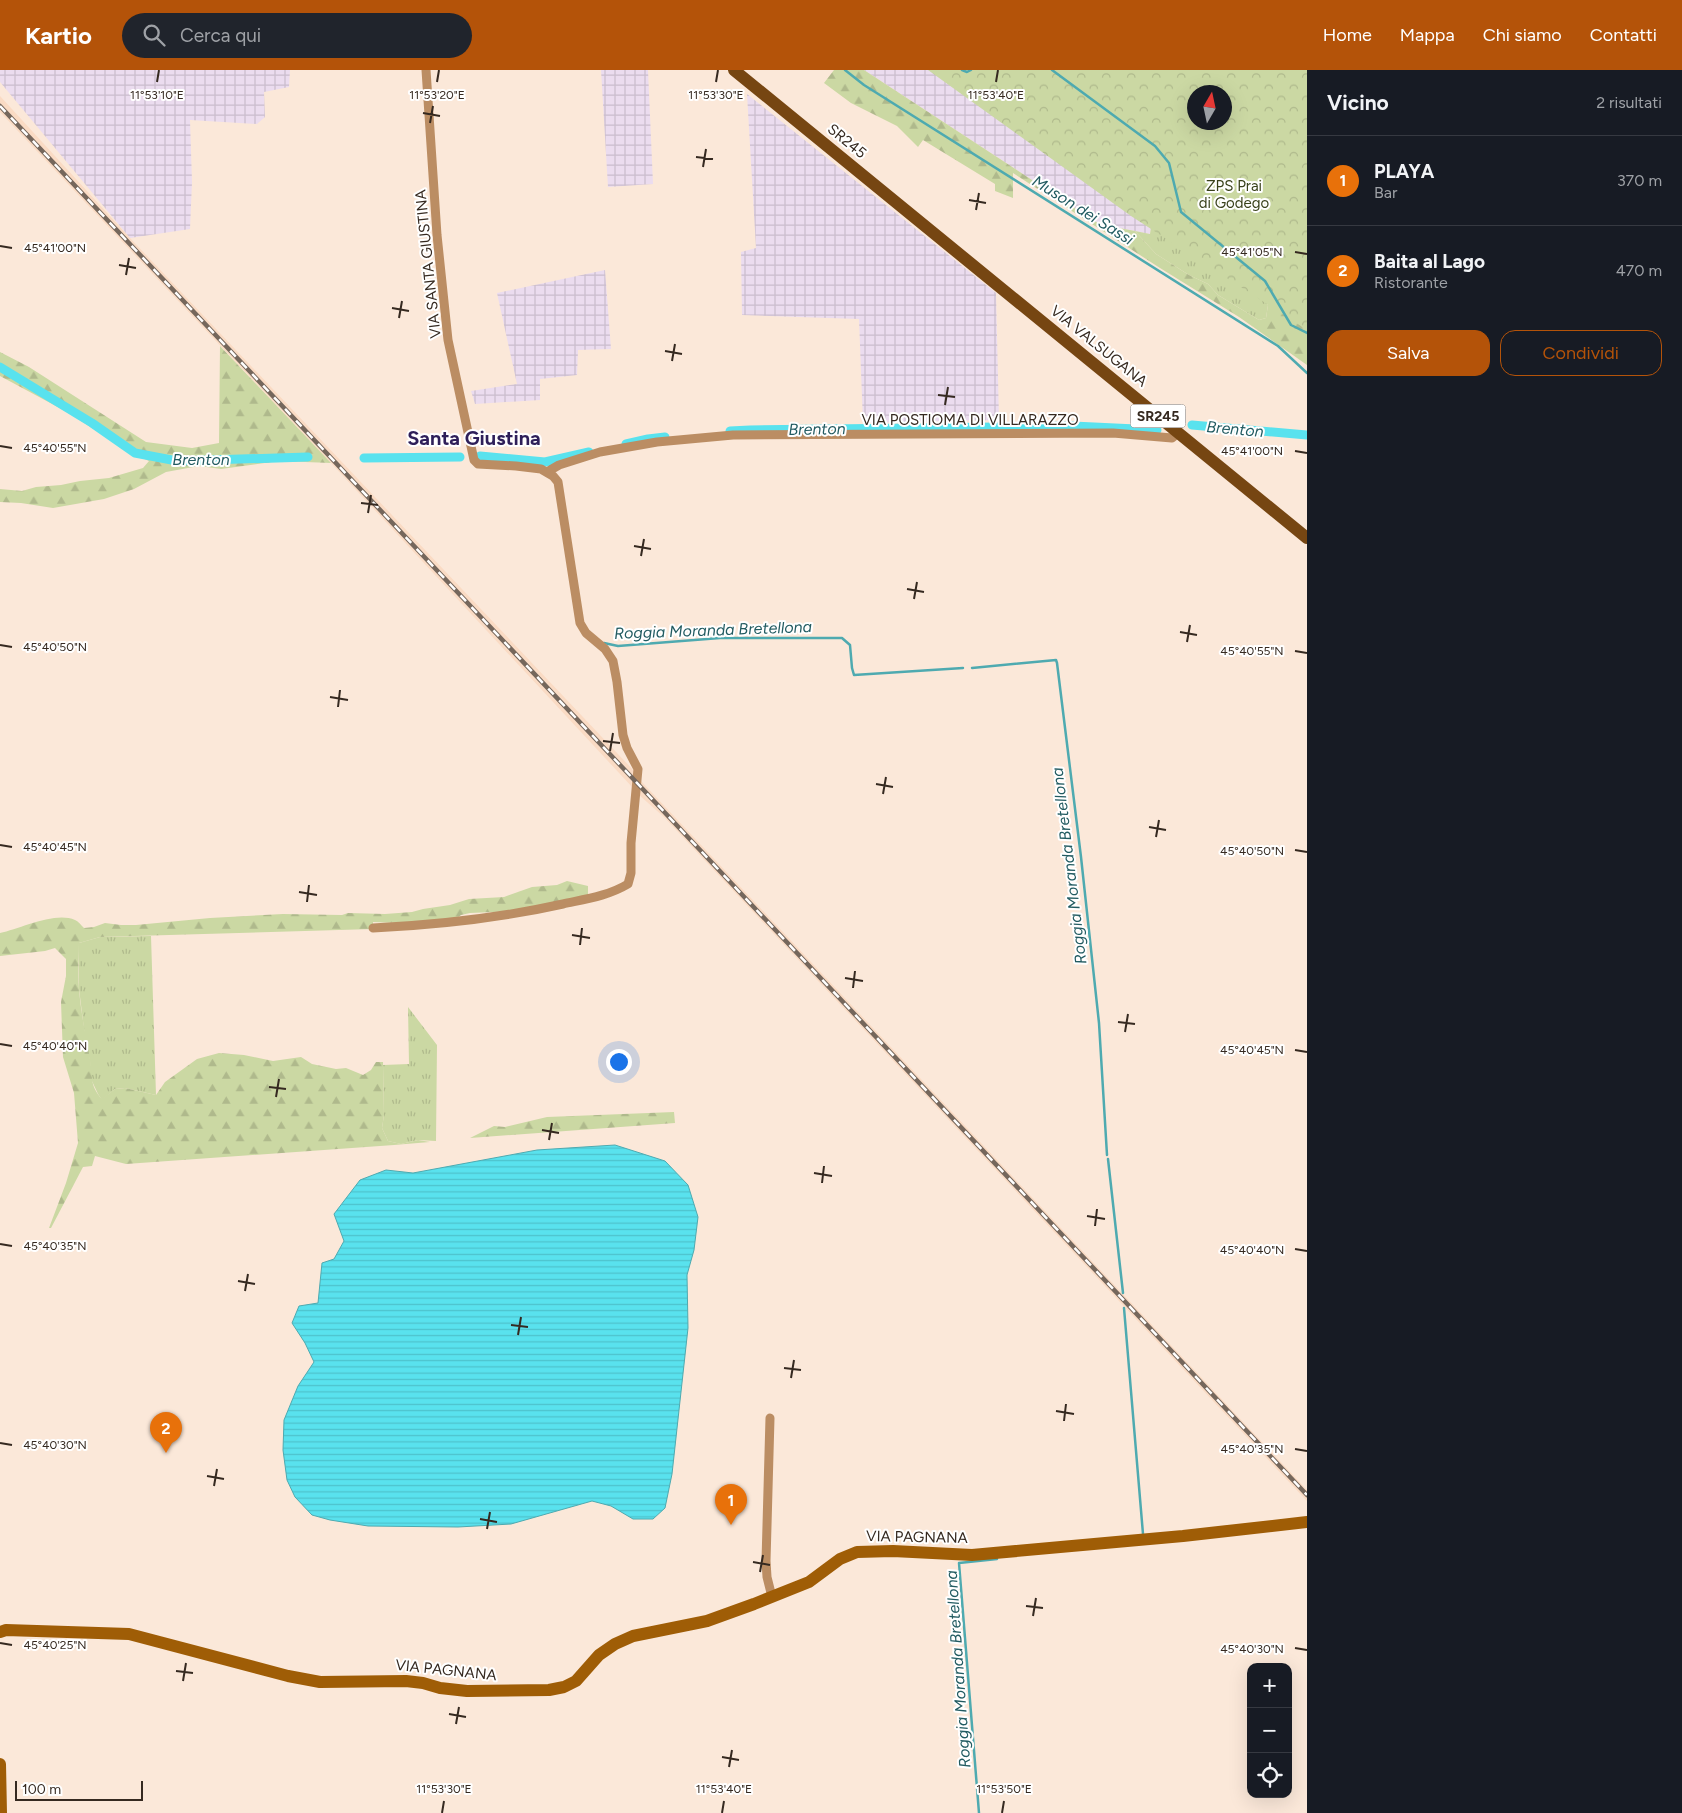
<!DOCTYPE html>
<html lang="it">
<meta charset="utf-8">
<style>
:root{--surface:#171b24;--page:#20242c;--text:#f1f3f6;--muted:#9ea1a6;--line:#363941;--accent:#b45309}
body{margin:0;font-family:Figtree,sans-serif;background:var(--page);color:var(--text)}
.controls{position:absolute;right:15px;bottom:15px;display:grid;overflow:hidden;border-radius:10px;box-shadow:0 5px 20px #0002}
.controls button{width:45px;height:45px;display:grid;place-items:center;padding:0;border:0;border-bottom:1px solid var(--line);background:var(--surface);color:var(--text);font:25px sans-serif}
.compass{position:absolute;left:1187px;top:15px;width:45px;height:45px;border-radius:50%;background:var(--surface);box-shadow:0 5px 20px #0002;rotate:9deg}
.scale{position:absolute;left:15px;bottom:12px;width:128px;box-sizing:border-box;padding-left:5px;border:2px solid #352920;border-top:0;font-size:14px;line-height:18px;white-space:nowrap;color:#352920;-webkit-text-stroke:4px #fff;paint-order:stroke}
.you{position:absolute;left:618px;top:991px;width:18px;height:18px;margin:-12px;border:4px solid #fff;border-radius:50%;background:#1a73e8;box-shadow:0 0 0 8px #1a73e833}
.badge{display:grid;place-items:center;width:32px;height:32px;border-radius:50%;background:var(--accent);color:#fff;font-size:16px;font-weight:700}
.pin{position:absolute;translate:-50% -41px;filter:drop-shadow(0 1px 2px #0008)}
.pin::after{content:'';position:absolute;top:26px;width:18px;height:15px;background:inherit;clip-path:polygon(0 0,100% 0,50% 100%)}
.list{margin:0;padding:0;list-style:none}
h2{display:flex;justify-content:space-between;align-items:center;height:65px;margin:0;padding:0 20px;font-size:21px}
h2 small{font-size:16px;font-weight:400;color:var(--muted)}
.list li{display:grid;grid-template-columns:32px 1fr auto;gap:15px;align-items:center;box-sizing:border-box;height:90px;padding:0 20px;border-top:1px solid var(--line)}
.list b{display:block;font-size:19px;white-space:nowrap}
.list p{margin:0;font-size:16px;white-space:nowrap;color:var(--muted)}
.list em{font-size:16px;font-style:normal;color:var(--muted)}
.actions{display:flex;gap:10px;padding:15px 20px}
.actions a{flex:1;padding:11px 0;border:1px solid var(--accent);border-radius:15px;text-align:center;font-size:18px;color:var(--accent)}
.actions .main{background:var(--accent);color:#fff}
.icon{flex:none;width:28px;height:28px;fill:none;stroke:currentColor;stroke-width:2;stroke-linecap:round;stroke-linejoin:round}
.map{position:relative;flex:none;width:1307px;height:1743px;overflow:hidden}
header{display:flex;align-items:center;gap:30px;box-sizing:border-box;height:70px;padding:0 25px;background:var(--accent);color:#fff}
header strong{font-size:24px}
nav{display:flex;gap:28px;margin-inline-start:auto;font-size:18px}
.search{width:350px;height:45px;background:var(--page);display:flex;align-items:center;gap:12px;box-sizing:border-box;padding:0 18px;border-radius:28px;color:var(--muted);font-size:19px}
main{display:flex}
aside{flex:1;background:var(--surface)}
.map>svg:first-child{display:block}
</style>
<header>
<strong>Kartio</strong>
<div class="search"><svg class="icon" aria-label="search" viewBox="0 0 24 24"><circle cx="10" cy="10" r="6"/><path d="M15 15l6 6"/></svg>Cerca qui</div>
<nav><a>Home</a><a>Mappa</a><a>Chi siamo</a><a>Contatti</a></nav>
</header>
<main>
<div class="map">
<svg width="1307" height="1743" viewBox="0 0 1307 1743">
<defs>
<pattern id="industrial-grid" width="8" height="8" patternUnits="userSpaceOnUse" patternTransform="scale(1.25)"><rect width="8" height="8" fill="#ebdcef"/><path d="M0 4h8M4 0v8" fill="none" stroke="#cabdcd"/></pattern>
<pattern id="grass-tufts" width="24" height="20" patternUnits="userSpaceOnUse" patternTransform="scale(1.25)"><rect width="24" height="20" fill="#cbd8a3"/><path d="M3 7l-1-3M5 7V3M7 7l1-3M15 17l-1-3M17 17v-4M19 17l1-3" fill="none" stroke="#afb98c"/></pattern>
<pattern id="forest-firs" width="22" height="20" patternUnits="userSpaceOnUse" patternTransform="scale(1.25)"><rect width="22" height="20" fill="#cbd8a3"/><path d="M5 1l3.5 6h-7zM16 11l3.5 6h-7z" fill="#afb98c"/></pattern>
<pattern id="park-crowns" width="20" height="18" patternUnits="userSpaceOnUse" patternTransform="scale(1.25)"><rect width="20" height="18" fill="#cbd8a3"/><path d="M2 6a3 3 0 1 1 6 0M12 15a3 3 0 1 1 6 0" fill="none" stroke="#afb98c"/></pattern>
<pattern id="water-rules" width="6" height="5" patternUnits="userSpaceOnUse" patternTransform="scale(1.25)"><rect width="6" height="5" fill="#59e2ee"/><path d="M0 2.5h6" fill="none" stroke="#4ec2cc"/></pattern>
</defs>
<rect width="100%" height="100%" fill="#fbe8d9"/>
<path fill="#fadbc4" d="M0 26 130 168 635 702 633 718 331 393 0 42Z
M640 710 1307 1420V1431L664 747 639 725Z"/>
<path fill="url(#industrial-grid)" d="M0 0H290L289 17 264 22 265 47 257 54 190 50 192 112 190 159 130 168 0 12Z
M601 0H648L653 114 608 117Z
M864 0H1032L1154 145 1150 164 1119 158 1116 165Z
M747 24 996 223 999 350 863 353 859 249 742 245 741 182 756 178Z
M605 200 611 279 578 280 577 305 540 309V330L475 334 471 321 517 314 497 223Z"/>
<path fill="url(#grass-tufts)" d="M1151 157 1261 223 1268 235 1266 248 1259 250 1218 225 1208 214 1189 205 1156 184 1135 161 1150 164Z
M151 866 156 1025 125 1018 115 1019 102 1030 98 1024 91 1009 90 991 86 975 79 919V873L100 867Z
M408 937 437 975 436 1071 418 1070 401 1074 388 1071 382 1058 384 1045 383 995 409 994Z"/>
<path fill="url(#forest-firs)" d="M834 0H864L1116 165 1119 158 1135 161 1156 184 1189 205 1208 214 1218 225 1259 250 1266 248 1268 235 1261 223 1307 255V295L1239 247 1160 198 1013 103V128L995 121V114L923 70 918 77 897 56 851 33 824 13Z
M220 276 331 393 279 391 221 399 199 396 166 402 134 419 104 429 53 438 21 433 0 432V419L22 421 36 417 61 415 80 411 109 408 143 398 149 391 133 384 67 342 0 306V282L29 297 146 372 192 378 219 373Z
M567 811 588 816V829L516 841 470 843 461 845 449 855 373 852V859L100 867 79 873C79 888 78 905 79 920 81 943 86 967 90 989 93 1006 89 1015 102 1029L115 1019 125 1018 156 1025 165 1012 197 989 219 983 244 985 273 991 301 987 312 994 336 999 346 998 363 1005 371 1000 376 992H383L384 1045 382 1058 388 1071 401 1074 418 1070 430 1072 394 1075 126 1094 95 1086 92 1096 83 1097 51 1158H49L66 1113 78 1073 74 1023 63 987 61 932 66 906V889L55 878 45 881 0 886V863C20 859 55 841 75 850 78 851 81 855 84 858L94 857 105 853 121 855H136L210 848 283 844 342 845 348 843 385 844 412 842 423 839 450 835 469 829 504 827 532 817 557 815Z
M674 1042 675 1053 470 1068 494 1056 505 1057 547 1047Z"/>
<path fill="url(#park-crowns)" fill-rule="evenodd" d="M928 0H1307V260L1131 146ZM1194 22H1224V52H1194Z"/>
<path fill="url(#water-rules)" stroke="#4eaab0" d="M615 1075 665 1091 688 1115 698 1147 694 1180 687 1205 688 1258 672 1404 665 1438 653 1449H633L611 1436 592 1431 511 1454 458 1457 368 1456 330 1450 312 1445 295 1427 287 1410 283 1380 284 1350 298 1316 314 1292 305 1273 292 1253 299 1236 318 1233 322 1193 334 1189 344 1171 334 1144 360 1110 386 1100 413 1103 537 1080Z"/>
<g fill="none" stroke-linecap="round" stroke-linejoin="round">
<path stroke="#4eaab0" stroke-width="2.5" d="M845 0 864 15 1278 276 1307 303
M962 0 967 2 971 0
M1052 0 1155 76 1169 93 1181 142 1265 211 1291 255 1307 263
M545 392 552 396
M604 573 618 576 720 568H842L850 575 852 598 854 605 963 598
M972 598 1056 590 1057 593 1081 787 1099 953 1107 1085
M1108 1089 1123 1223
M1124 1238 1143 1464
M979 1743 959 1493 997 1489"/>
<path stroke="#59e2ee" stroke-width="9" d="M0 297 92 353 135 383 177 391 308 387
M1192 355 1307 365
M730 361 750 360 1073 356 1157 360
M626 374 648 369 665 367
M480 386 545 392 589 382
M364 388 460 387"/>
<path stroke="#bb8d63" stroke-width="9" d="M547 402 559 395 600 382 657 372 733 365 1113 363 1172 368 1178 363
M373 858C437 855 500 848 563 834 586 829 608 826 628 814L631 803V773L638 699 627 678 623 665 617 612 613 591 605 579 586 563 580 553 558 412 553 406 541 399 516 396 478 394 474 390 448 270 437 165 426 0
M770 1348 766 1491 767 1507 772 1527"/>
<path stroke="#9f5d06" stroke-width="12" d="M0 1562 6 1560 129 1564 288 1606 320 1612 406 1611 423 1613 440 1618 467 1621 549 1620 564 1617 576 1611 599 1585 615 1574 633 1566 707 1551 754 1534 809 1512 840 1489 857 1482 893 1481 972 1485 1183 1466 1307 1452
M0 1694 1 1743"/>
<path stroke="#764612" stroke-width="12" d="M734 0 1307 468"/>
<defs>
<path id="rail" d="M0 36 1307 1425"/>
</defs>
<use href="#rail" stroke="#75675c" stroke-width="4.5"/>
<use href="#rail" stroke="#fff" stroke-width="2.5" stroke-dasharray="8" stroke-linecap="butt"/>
</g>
<path fill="none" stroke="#352920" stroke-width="2" d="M157 12 159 0M437 12 439 0M716 12 718 0M996 12 998 0M423 43 440 46M430 53 433 36M696 87 713 89M703 97 706 79M969 130 986 133M976 140 979 123M0 176 12 178M1295 182 1307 184M119 195 136 198M126 205 129 188M392 238 409 241M399 248 402 231M665 281 682 284M672 291 675 274M938 325 955 327M945 335 948 317M0 376 12 378M1295 381 1307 383M361 433 378 435M368 443 371 425M634 476 651 479M641 486 644 469M907 519 924 522M914 529 917 512M1180 562 1197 565M1187 572 1190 555M0 575 12 577M1295 581 1307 583M330 627 348 630M338 637 340 620M603 671 620 673M610 681 613 663M876 714 893 717M883 724 886 707M1149 757 1166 760M1156 767 1159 750M0 775 12 777M1295 780 1307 782M299 822 317 825M307 832 309 815M572 865 590 868M580 875 582 858M845 908 863 911M853 918 855 901M1118 952 1135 954M1125 962 1128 944M0 974 12 976M1295 980 1307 982M269 1017 286 1019M276 1027 279 1009M542 1060 559 1063M549 1070 552 1053M814 1103 832 1106M822 1113 824 1096M1087 1146 1105 1149M1095 1156 1097 1139M0 1174 12 1176M1295 1179 1307 1181M238 1211 255 1214M245 1221 248 1204M511 1255 528 1257M518 1265 521 1247M784 1298 801 1300M791 1308 794 1290M1056 1341 1074 1344M1064 1351 1066 1334M0 1373 12 1375M1295 1379 1307 1381M207 1406 224 1409M214 1416 217 1399M480 1449 497 1452M487 1459 490 1442M753 1492 770 1495M760 1502 763 1485M1026 1536 1043 1538M1033 1546 1036 1528M0 1573 12 1575M1295 1578 1307 1580M176 1601 193 1603M183 1611 186 1593M449 1644 466 1647M456 1654 459 1637M722 1687 739 1690M729 1697 732 1680M442 1743 444 1731M722 1743 724 1731M1002 1743 1004 1731"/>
<g text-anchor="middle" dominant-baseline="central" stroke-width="4" stroke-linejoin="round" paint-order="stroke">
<rect fill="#fff" stroke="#726963" stroke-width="1" x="1130.5" y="334.5" width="55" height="23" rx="4"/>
<g font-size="14" font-weight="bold" fill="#352920">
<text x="1158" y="346">SR245</text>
</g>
<g font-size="15" fill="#352920" stroke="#fff">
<text transform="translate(847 71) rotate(39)">SR245</text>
<text transform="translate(428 194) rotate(-96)">VIA SANTA GIUSTINA</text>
<text transform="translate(1099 276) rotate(39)">VIA VALSUGANA</text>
<text x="970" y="350">VIA POSTIOMA DI VILLARAZZO</text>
<text transform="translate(917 1467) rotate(1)">VIA PAGNANA</text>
<text transform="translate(446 1600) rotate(6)">VIA PAGNANA</text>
</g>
<g font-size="15" fill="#39411b" stroke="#fff">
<text x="1234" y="116">ZPS Prai<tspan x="1234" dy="17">di Godego</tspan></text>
</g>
<g font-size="16" font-style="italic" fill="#225b61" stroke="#fff">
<text transform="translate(1083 140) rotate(32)">Muson dei Sassi</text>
<text transform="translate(817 359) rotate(-1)">Brenton</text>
<text transform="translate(1235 359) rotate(5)">Brenton</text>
<text x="201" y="389">Brenton</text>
<text transform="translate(713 560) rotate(-2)">Roggia Moranda Bretellona</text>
<text transform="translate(1069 796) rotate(-97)">Roggia Moranda Bretellona</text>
<text transform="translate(958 1599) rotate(-94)">Roggia Moranda Bretellona</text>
</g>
<g font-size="20" font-weight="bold" fill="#2e1f59" stroke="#fff">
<text x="474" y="368">Santa Giustina</text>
</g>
</g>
<g font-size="12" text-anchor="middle" fill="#352920" stroke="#fff" stroke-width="4" stroke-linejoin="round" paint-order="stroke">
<text x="157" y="29">11°53'10"E</text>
<text x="437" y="29">11°53'20"E</text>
<text x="716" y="29">11°53'30"E</text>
<text x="996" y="29">11°53'40"E</text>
<text x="55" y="182">45°41'00"N</text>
<text x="1252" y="186">45°41'05"N</text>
<text x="55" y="382">45°40'55"N</text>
<text x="1252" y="385">45°41'00"N</text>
<text x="55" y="581">45°40'50"N</text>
<text x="1252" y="585">45°40'55"N</text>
<text x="55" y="781">45°40'45"N</text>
<text x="1252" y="785">45°40'50"N</text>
<text x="55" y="980">45°40'40"N</text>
<text x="1252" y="984">45°40'45"N</text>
<text x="55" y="1180">45°40'35"N</text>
<text x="1252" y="1184">45°40'40"N</text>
<text x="55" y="1379">45°40'30"N</text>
<text x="1252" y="1383">45°40'35"N</text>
<text x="55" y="1579">45°40'25"N</text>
<text x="1252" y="1583">45°40'30"N</text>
<text x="444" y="1723">11°53'30"E</text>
<text x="724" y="1723">11°53'40"E</text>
<text x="1004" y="1723">11°53'50"E</text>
</g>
</svg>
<div class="controls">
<button>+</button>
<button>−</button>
<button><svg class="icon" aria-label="locate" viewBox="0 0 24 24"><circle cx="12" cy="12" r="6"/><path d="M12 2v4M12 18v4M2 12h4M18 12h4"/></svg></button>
</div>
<svg class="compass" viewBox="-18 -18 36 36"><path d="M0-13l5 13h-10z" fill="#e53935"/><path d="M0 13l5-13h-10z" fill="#9ea1a6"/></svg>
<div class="scale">100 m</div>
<div class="you"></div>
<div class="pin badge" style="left:731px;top:1455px;background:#e8710a">1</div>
<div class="pin badge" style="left:166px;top:1383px;background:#e8710a">2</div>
</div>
<aside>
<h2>Vicino<small>2 risultati</small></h2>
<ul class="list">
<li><span class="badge" style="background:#e8710a">1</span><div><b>PLAYA</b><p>Bar</p></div><em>370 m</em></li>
<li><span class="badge" style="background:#e8710a">2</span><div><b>Baita al Lago</b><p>Ristorante</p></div><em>470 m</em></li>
</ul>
<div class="actions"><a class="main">Salva</a><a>Condividi</a></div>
</aside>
</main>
